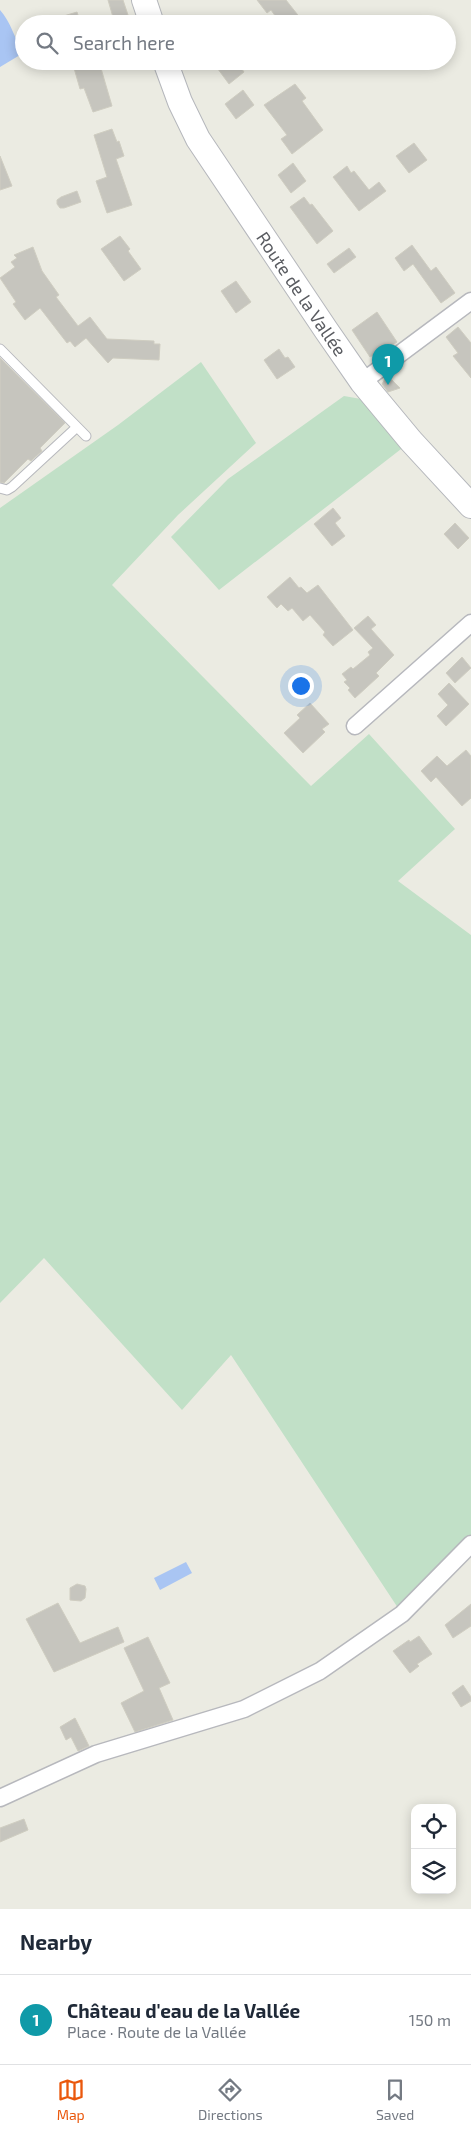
<!DOCTYPE html>
<meta charset="utf-8">
<style>
:root{--surface:#fff;--page:#f6f6f7;--text:#1f2937;--muted:#747a83;--line:#e0e1e3;--accent:#ea580c}
body{margin:0;font-family:"Exo 2",sans-serif;background:var(--page);color:var(--text)}
.controls{position:absolute;right:15px;bottom:15px;display:grid;overflow:hidden;border-radius:10px;box-shadow:0 2px 12px #0003}
.controls button{width:45px;height:45px;display:grid;place-items:center;padding:0;border:0;border-bottom:1px solid var(--line);background:var(--surface);color:var(--text);font:25px sans-serif}
.you{position:absolute;left:300px;top:685px;width:18px;height:18px;margin:-12px;border:4px solid #fff;border-radius:50%;background:#1a73e8;box-shadow:0 0 0 8px #1a73e833}
.badge{display:grid;place-items:center;width:32px;height:32px;border-radius:50%;background:var(--accent);color:#fff;font-size:16px;font-weight:700}
.pin{position:absolute;translate:-50% -41px;filter:drop-shadow(0 1px 2px #0008)}
.pin::after{content:'';position:absolute;top:26px;width:18px;height:15px;background:inherit;clip-path:polygon(0 0,100% 0,50% 100%)}
.list{margin:0;padding:0;list-style:none}
h2{display:flex;justify-content:space-between;align-items:center;height:65px;margin:0;padding:0 20px;font-size:21px}
h2 small{font-size:16px;font-weight:400;color:var(--muted)}
.list li{display:grid;grid-template-columns:32px 1fr auto;gap:15px;align-items:center;box-sizing:border-box;height:90px;padding:0 20px;border-top:1px solid var(--line)}
.list b{display:block;font-size:19px;white-space:nowrap}
.list p{margin:0;font-size:16px;white-space:nowrap;color:var(--muted)}
.list em{font-size:16px;font-style:normal;color:var(--muted)}
.icon{flex:none;width:28px;height:28px;fill:none;stroke:currentColor;stroke-width:2;stroke-linecap:round;stroke-linejoin:round}
.map{position:relative;flex:none;width:471px;height:1909px;overflow:hidden}
.search{position:absolute;background:var(--surface);box-shadow:0 2px 12px #0003;left:15px;right:15px;top:15px;height:55px;display:flex;align-items:center;gap:12px;box-sizing:border-box;padding:0 18px;border-radius:28px;color:var(--muted);font-size:19px}
.sheet{height:155px;background:var(--surface)}
nav{display:flex;justify-content:space-around;align-items:center;box-sizing:border-box;height:70px;border-top:1px solid var(--line);background:var(--surface);font-size:14px;color:var(--muted)}
nav a{display:grid;justify-items:center;gap:2px}
nav .on{color:var(--accent)}
.map>svg:first-child{display:block}
</style>
<div class="map">
<svg width="471" height="1909" viewBox="0 0 471 1909">
<rect width="100%" height="100%" fill="#ebebe2"/>
<path fill="#c1e0c7" d="M201 362 256 443 178 515 112 585 311 786 369 734 455 829 398 881 471 935V1544L402 1614 231 1355 182 1410 44 1258 0 1303V508L118 425Z
M344 396 361 399 405 446 219 590 171 537 228 479Z"/>
<path fill="#a9c5f3" d="M0 10C11 22 14 38 23 51L20 55 0 67Z
M186 1562 192 1573 160 1590 154 1578Z"/>
<path fill="#c6c5be" stroke="#cfcdc1" d="M108 0H123L131 24H115Z
M257 0H286L301 19 295 24H281L271 10 267 13Z
M77 12 81 24H47V21Z
M72 61H93L95 67 100 65 112 106 93 112 84 88 80 89Z
M212 61H236L244 72 229 84Z
M295 84 306 98 302 101 323 130 292 154 281 139 287 135 264 105Z
M243 90 254 105 236 119 225 104Z
M112 129 117 142 119 141 124 156 116 159 132 205 107 213 96 181 107 177 94 135Z
M414 143 427 160 409 173 396 156Z
M0 156 12 186 0 190Z
M293 163 306 181 291 193 278 175Z
M347 166 351 173 354 171 369 190 379 182 386 191 359 211 333 177Z
M77 191 81 202 64 208H60L57 204V200L61 197Z
M304 197 310 205 312 204 333 231 317 244 290 207Z
M120 236 130 249 128 251 141 269 124 281 101 249Z
M412 245 431 271 436 267 455 293 441 303 413 264 404 271 395 258Z
M33 247 42 271 59 295 56 297 78 326 90 317 107 339 154 341V344H160L159 360 113 358 108 363 86 338 75 347 70 341 67 343 40 308 25 320 13 304 16 302 0 278 15 267 11 262 17 258 14 255Z
M349 248 356 257 334 273 327 264Z
M236 281 251 302 236 313 221 291Z
M377 312 397 342 376 356 375 354 370 357 352 330Z
M458 327 471 343V378L453 356 458 353 446 337Z
M279 349 285 358 288 357 295 367 277 379 264 360Z
M0 358 65 423 40 448 42 451 31 461 28 459 4 483 0 482Z
M385 379 392 380 400 388 388 392 382 384Z
M333 508 341 518 335 523 345 536 332 546 314 524Z
M455 523 469 538 458 549 444 534Z
M290 577 299 588 301 587 307 593 318 585 353 630 333 646 323 635 325 632 310 615 303 621 292 608 288 611 281 604 277 608 267 597Z
M368 616 376 625 371 629 394 655 376 673 379 676 355 698 348 690 350 688 344 682 347 680 342 674 351 667 353 669 370 655 368 652 373 648 354 628Z
M462 657 471 668 455 683 446 673Z
M449 683 469 704 446 726 437 716 448 705 438 694Z
M310 703 329 724 322 729 325 732 303 753 284 733 300 718 297 715Z
M466 750 471 756V798L462 806 436 777 431 782 421 771 437 756 447 766Z
M77 1584 85 1586 86 1589 85 1598 81 1601 70 1600V1588Z
M58 1603 80 1643 118 1627 124 1642 54 1672 26 1619Z
M471 1604V1626L453 1638 445 1625Z
M419 1636 432 1654 417 1664 419 1666 410 1673 393 1651 409 1640 410 1642Z
M148 1637 170 1683 159 1688 173 1720 135 1732 121 1703 144 1691 124 1648Z
M463 1685 471 1697V1701L461 1707 452 1693Z
M75 1718 89 1746 78 1751 71 1737 66 1740 60 1727Z
M24 1819 28 1830 0 1842V1828Z"/>
<g fill="none" stroke-linecap="round" stroke-linejoin="round">
<defs>
<path id="lane" d="M0 349 86 436
M0 488 7 490 12 487 77 427"/>
<path id="street" d="M362 382 471 301
M355 726 471 623
M0 1798 96 1754 244 1709 320 1671 402 1614 471 1544"/>
<g id="secondary">
<path d="M144 0 152 24"/>
<path id="s1" d="M165 61 180 102 198 139 326 330 362 382 411 441 471 506"/>
</g>
</defs>
<use href="#lane" stroke="#b7b8bd" stroke-width="11"/>
<use href="#street" stroke="#b7b8bd" stroke-width="19"/>
<use href="#secondary" stroke="#b5b7bc" stroke-width="26"/>
<use href="#lane" stroke="#fff" stroke-width="9"/>
<use href="#street" stroke="#fff" stroke-width="16"/>
<use href="#secondary" stroke="#fff" stroke-width="24"/>
</g>
<g text-anchor="middle" dominant-baseline="central" stroke-width="4" stroke-linejoin="round" paint-order="stroke">
<g font-size="18" fill="#5a5c61" stroke="#fff">
<text stroke="none"><textPath href="#s1" startOffset="271">Route de la Vallée</textPath></text>
</g>
</g>
</svg>
<div class="controls">
<button><svg class="icon" aria-label="locate" viewBox="0 0 24 24"><circle cx="12" cy="12" r="6"/><path d="M12 2v4M12 18v4M2 12h4M18 12h4"/></svg></button>
<button><svg class="icon" aria-label="layers" viewBox="0 0 24 24"><path d="M12 4l9 5-9 5-9-5zM3 14l9 5 9-5"/></svg></button>
</div>
<div class="you"></div>
<div class="pin badge" style="left:388px;top:385px;background:#0f9aa8">1</div>
<div class="search"><svg class="icon" aria-label="search" viewBox="0 0 24 24"><circle cx="10" cy="10" r="6"/><path d="M15 15l6 6"/></svg>Search here</div>
</div>
<section class="sheet">
<h2>Nearby<small></small></h2>
<ul class="list">
<li><span class="badge" style="background:#0f9aa8">1</span><div><b>Château d'eau de la Vallée</b><p>Place · Route de la Vallée</p></div><em>150 m</em></li>
</ul>
</section>
<nav>
<a class="on"><svg class="icon" aria-label="map" viewBox="0 0 24 24"><path d="M3 6l6-2 6 2 6-2v14l-6 2-6-2-6 2zM9 4v14M15 6v14"/></svg>Map</a>
<a><svg class="icon" aria-label="directions" viewBox="0 0 24 24"><path d="M12 3l9 9-9 9-9-9zM9 14v-3h6M13 9l2 2-2 2"/></svg>Directions</a>
<a><svg class="icon" aria-label="saved" viewBox="0 0 24 24"><path d="M7 4h10v16l-5-4-5 4z"/></svg>Saved</a>
</nav>
